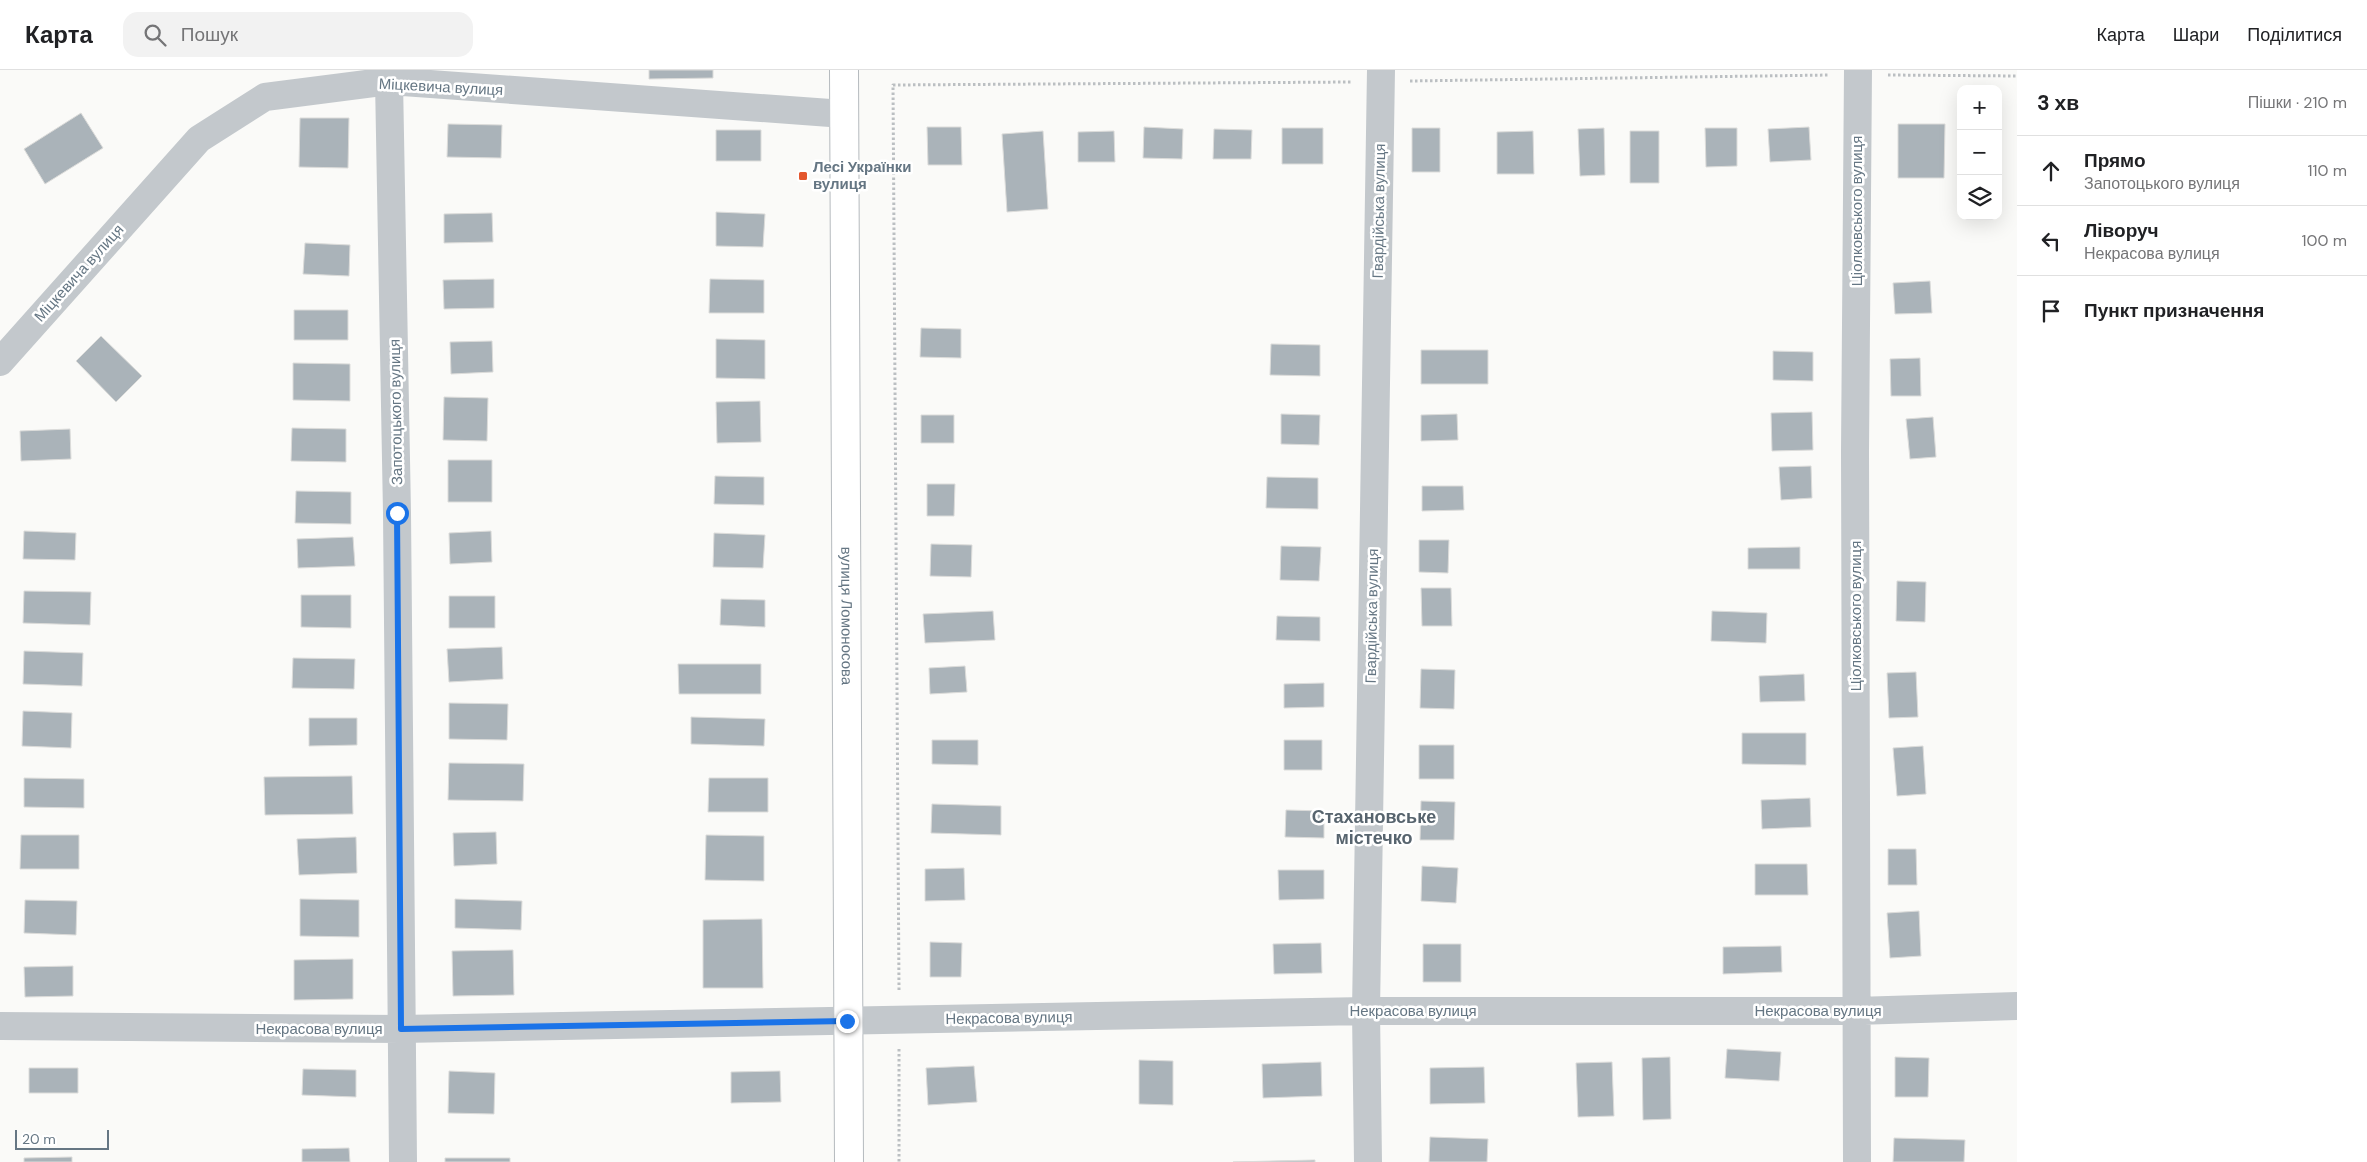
<!DOCTYPE html>
<html lang="uk">
<meta charset="utf-8">
<style>
:root{--surface:#fff;--page:#f2f2f2;--text:#202124;--muted:#757577;--line:#e0e0e0}
body{margin:0;font-family:"DM Sans",sans-serif;background:var(--page);color:var(--text)}
.controls{position:absolute;right:15px;top:15px;display:grid;overflow:hidden;border-radius:10px;box-shadow:0 5px 20px #0002}
.controls button{width:45px;height:45px;display:grid;place-items:center;padding:0;border:0;border-bottom:1px solid var(--line);background:var(--surface);color:var(--text);font:25px sans-serif}
.scale{position:absolute;left:15px;bottom:12px;width:94px;box-sizing:border-box;padding-left:5px;border:2px solid #657683;border-top:0;font-size:14px;line-height:18px;white-space:nowrap;color:#657683;-webkit-text-stroke:4px #fff;paint-order:stroke}
.stop{position:absolute;width:15px;height:15px;margin:-11px;border:4px solid #1a73e8;border-radius:50%;background:#fff}
.stop.end{background:#1a73e8;border-color:#fff;box-shadow:0 1px 5px #0008}
.list{margin:0;padding:0;list-style:none}
h2{display:flex;justify-content:space-between;align-items:center;height:65px;margin:0;padding:0 20px;font-size:21px}
h2 small{font-size:16px;font-weight:400;color:var(--muted)}
.list li{display:grid;grid-template-columns:32px 1fr auto;gap:15px;align-items:center;box-sizing:border-box;height:70px;padding:0 20px;border-top:1px solid var(--line)}
.list b{display:block;font-size:19px;white-space:nowrap}
.list p{margin:0;font-size:16px;white-space:nowrap;color:var(--muted)}
.list em{font-size:16px;font-style:normal;color:var(--muted)}
.icon{flex:none;width:28px;height:28px;fill:none;stroke:currentColor;stroke-width:2;stroke-linecap:round;stroke-linejoin:round}
.map{position:relative;flex:none;width:2017px;height:1092px;overflow:hidden}
header{display:flex;align-items:center;gap:30px;box-sizing:border-box;height:70px;padding:0 25px;background:var(--surface);border-bottom:1px solid var(--line)}
header strong{font-size:24px}
nav{display:flex;gap:28px;margin-inline-start:auto;font-size:18px}
.search{width:350px;height:45px;background:var(--page);display:flex;align-items:center;gap:12px;box-sizing:border-box;padding:0 18px;border-radius:15px;color:var(--muted);font-size:19px}
main{display:flex}
aside{flex:1;background:var(--surface)}
.map>svg:first-child{display:block}
</style>
<header>
<strong>Карта</strong>
<div class="search"><svg class="icon" aria-label="search" viewBox="0 0 24 24"><circle cx="10" cy="10" r="6"/><path d="M15 15l6 6"/></svg>Пошук</div>
<nav><a>Карта</a><a>Шари</a><a>Поділитися</a></nav>
</header>
<main>
<div class="map">
<svg width="2017" height="1092" viewBox="0 0 2017 1092">
<rect width="100%" height="100%" fill="#fafaf8"/>
<path fill="#aab3b9" stroke="#dcdcda" d="M649 0H713V8L649 9Z
M81 43 103 78 45 114 24 79Z
M300 48H349L348 98 299 97Z
M448 54 502 55 501 88 447 87Z
M1898 54H1945L1944 108H1898Z
M927 57H961L962 95H928Z
M1144 57 1183 59 1182 89 1143 88Z
M1809 57 1811 90 1770 92 1768 59Z
M1282 58H1323V94H1282Z
M1412 58H1440V102H1412Z
M1604 58 1605 105 1580 106 1578 59Z
M1705 58H1737V96L1706 97Z
M1214 59 1252 60 1251 89H1213Z
M716 60H761V91H716Z
M1043 61 1048 139 1007 142 1002 64Z
M1114 61 1115 92H1078V62Z
M1533 61 1534 104H1497V62Z
M1630 61H1659V113H1630Z
M716 142 765 144 763 177 716 176Z
M492 143 493 172 444 173V144Z
M305 173 350 175 349 206 303 204Z
M494 209V238L444 239 443 210Z
M710 209 764 210V243H709Z
M1930 211 1932 243 1895 244 1893 213Z
M294 240H348V270H294Z
M921 258 961 259V288L920 287Z
M101 266 142 306 116 332 76 291Z
M716 269 765 270V309L716 308Z
M492 271 493 302 451 304 450 272Z
M1271 274 1320 275V306L1270 305Z
M1421 280H1488V314H1421Z
M1773 281 1813 282V311L1773 310Z
M1920 288 1921 326H1891L1890 289Z
M293 293 350 294V331L293 330Z
M444 327 488 328 487 371 443 370Z
M760 331 761 372 717 373 716 332Z
M1812 342 1813 380 1772 381 1771 343Z
M1281 344 1320 345 1319 375 1281 374Z
M1457 344 1458 370 1421 371V345Z
M921 345H954V373H921Z
M1933 347 1936 387 1910 389 1906 349Z
M292 358 346 359V392L291 391Z
M70 359 71 389 21 391 20 361Z
M448 390H492V432H448Z
M1811 396 1812 428 1781 430 1779 397Z
M715 406 764 407V435L714 434Z
M1267 407 1318 408V439L1266 438Z
M927 414H955L954 446H927Z
M1422 416H1463L1464 440 1422 441Z
M296 421 351 422V454L295 453Z
M24 461 76 463 75 490 23 489Z
M491 461 492 492 450 494 449 463Z
M714 463 765 465 763 498 713 497Z
M353 467 355 496 298 498 297 469Z
M1419 470H1449L1448 503 1419 502Z
M931 474 972 475 971 507 930 506Z
M1281 476 1321 477 1319 511 1280 510Z
M1800 477V499H1748V478Z
M1897 511 1926 512 1925 552 1896 551Z
M1421 518H1451L1452 556H1422Z
M24 521 91 522 90 555 23 553Z
M301 525H351V558L301 557Z
M449 526H495V558H449Z
M721 529 765 530V557L720 555Z
M993 541 995 570 925 573 923 544Z
M1712 541 1767 543 1766 573 1711 571Z
M1277 546 1320 547V571L1276 570Z
M502 577 503 609 449 612 447 579Z
M24 581 83 583 82 616 23 614Z
M293 588 355 589 354 619 292 618Z
M678 594H761V624H679Z
M965 596 967 622 930 624 929 598Z
M1421 599 1455 600 1454 639 1420 638Z
M1916 602 1918 647 1889 648 1887 603Z
M1804 604 1805 631 1760 632 1759 606Z
M1324 613V637L1284 638V614Z
M449 633 508 634 507 670 449 669Z
M23 641 72 643 71 678 22 676Z
M691 647 765 649 764 676 691 674Z
M309 648H357V675L309 676Z
M1742 663H1806V695L1742 694Z
M932 670H978V695L932 694Z
M1284 670H1322V700H1284Z
M1419 675H1454V709H1419Z
M1923 676 1926 724 1897 726 1893 678Z
M449 693 524 694 523 731 448 730Z
M352 706 353 744 265 745 264 707Z
M24 708 84 709V738L24 737Z
M709 708H768V742H708Z
M1810 728 1811 757 1762 759 1761 730Z
M1421 731 1455 732 1454 770H1420Z
M932 734 1001 736V765L931 763Z
M1286 740 1324 741V768L1285 767Z
M496 762 497 794 454 796 453 763Z
M21 765H79V799H20Z
M706 765 764 766V811L705 810Z
M356 767 357 803 299 805 297 769Z
M1888 779H1916L1917 815H1888Z
M1755 794H1807L1808 825H1755Z
M1422 796 1458 798 1456 833 1421 831Z
M964 798 965 830 925 831V799Z
M1278 800H1324V829L1279 830Z
M300 829 359 830V867L300 866Z
M455 829 522 831 521 860 455 858Z
M25 830 77 831 76 865 24 863Z
M1919 841 1921 886 1890 888 1887 843Z
M762 849 763 918H703V850Z
M930 872 962 873 961 907H930Z
M1321 873 1322 903 1274 904 1273 874Z
M1423 874H1461V912H1423Z
M1781 876 1782 902 1723 904V877Z
M513 880 514 925 453 926 452 881Z
M353 889V929L294 930V890Z
M73 896V926L25 927 24 897Z
M1727 979 1781 982 1779 1011 1725 1008Z
M1670 987 1671 1049 1643 1050 1642 988Z
M1895 987 1929 988 1928 1027H1895Z
M1139 990 1173 991V1035L1139 1034Z
M1321 992 1322 1026 1263 1028 1262 994Z
M1612 992 1614 1046 1578 1047 1576 993Z
M974 996 977 1032 928 1035 926 998Z
M1484 997 1485 1033 1430 1034V998Z
M29 998H78V1023H29Z
M303 999 356 1000V1027L302 1025Z
M449 1001 495 1003 494 1044 448 1043Z
M780 1001 781 1032 731 1033V1002Z
M1430 1067 1488 1069 1487 1092H1429Z
M1894 1068 1965 1070 1964 1092H1893Z
M349 1078 350 1092H302V1079Z
M72 1087V1092H24V1088Z
M445 1088H510V1092H445Z
M1315 1090V1092H1233Z"/>
<g fill="none" stroke-linecap="round" stroke-linejoin="round">
<defs>
<g id="major">
<path id="s1" d="M844 0 849 1092"/>
</g>
</defs>
<use href="#major" stroke="#b5babe" stroke-width="30"/>
<path stroke="#bbbfc2" stroke-width="3" stroke-dasharray="2.5 2.5" stroke-linecap="butt" d="M1888 5 2017 6
M1410 11 1829 5
M899 920 893 15 1351 12
M899 979V1092"/>
<path stroke="#c3c8cc" stroke-width="28" d="M389 11 397 443 403 1092
M0 292 199 69 265 27 389 11 844 44
M0 956 401 959 1366 941H1856L2017 936
M1368 1092 1366 941 1381 0
M1857 1092 1855 382 1858 0"/>
<use href="#major" stroke="#fff" stroke-width="28"/>
</g>
<g fill="none" stroke-linecap="round" stroke-linejoin="round">
<path stroke="#1a73e8" stroke-width="6" d="M397 443 401 959 847 951"/>
</g>
<rect fill="#e4572e" stroke="#fff" stroke-width="2" x="798" y="101" width="10" height="10" rx="2.5"/>
<g text-anchor="middle" dominant-baseline="central" stroke-width="5" stroke-linejoin="round" paint-order="stroke">
<g font-size="15" fill="#657683" stroke="#fff">
<text transform="translate(441 17) rotate(3)">Міцкевича вулиця</text>
<text transform="translate(1379 141) rotate(-89)">Гвардійська вулиця</text>
<text transform="translate(1857 141) rotate(-90)">Ціолковського вулиця</text>
<text transform="translate(79 203) rotate(-48)">Міцкевича вулиця</text>
<text transform="translate(396 342) rotate(-91)">Запотоцького вулиця</text>
<text stroke="none"><textPath href="#s1" startOffset="546">вулиця Ломоносова</textPath></text>
<text transform="translate(1372 546) rotate(-89)">Гвардійська вулиця</text>
<text transform="translate(1856 546) rotate(-90)">Ціолковського вулиця</text>
<text x="1413" y="941">Некрасова вулиця</text>
<text x="1818" y="941">Некрасова вулиця</text>
<text transform="translate(1009 948) rotate(-1)">Некрасова вулиця</text>
<text x="319" y="959">Некрасова вулиця</text>
</g>
<g font-size="15" font-weight="bold" fill="#657683" stroke="#fff" text-anchor="start">
<text x="813" y="97">Лесі Українки<tspan x="813" dy="17">вулиця</tspan></text>
</g>
<g font-size="18" font-weight="bold" fill="#57646e" stroke="#fff">
<text x="1374" y="747">Стахановське<tspan x="1374" dy="21">містечко</tspan></text>
</g>
</g>
</svg>
<div class="controls">
<button>+</button>
<button>−</button>
<button><svg class="icon" aria-label="layers" viewBox="0 0 24 24"><path d="M12 4l9 5-9 5-9-5zM3 14l9 5 9-5"/></svg></button>
</div>
<div class="scale">20 m</div>
<div class="stop" style="left:397px;top:443px"></div>
<div class="stop end" style="left:847px;top:951px"></div>
</div>
<aside>
<h2>3 хв<small>Пішки · 210 m</small></h2>
<ul class="list">
<li><svg class="icon" aria-label="ahead" viewBox="0 0 24 24"><path d="M12 20V5M6 11l6-6 6 6"/></svg><div><b>Прямо</b><p>Запотоцького вулиця</p></div><em>110 m</em></li>
<li><svg class="icon" aria-label="left" viewBox="0 0 24 24"><path d="M17 20v-9H6M10 6l-5 5 5 5"/></svg><div><b>Ліворуч</b><p>Некрасова вулиця</p></div><em>100 m</em></li>
<li><svg class="icon" aria-label="arrive" viewBox="0 0 24 24"><path d="M6 21V4h12l-3 4 3 4H6"/></svg><div><b>Пункт призначення</b></div></li>
</ul>
</aside>
</main>
